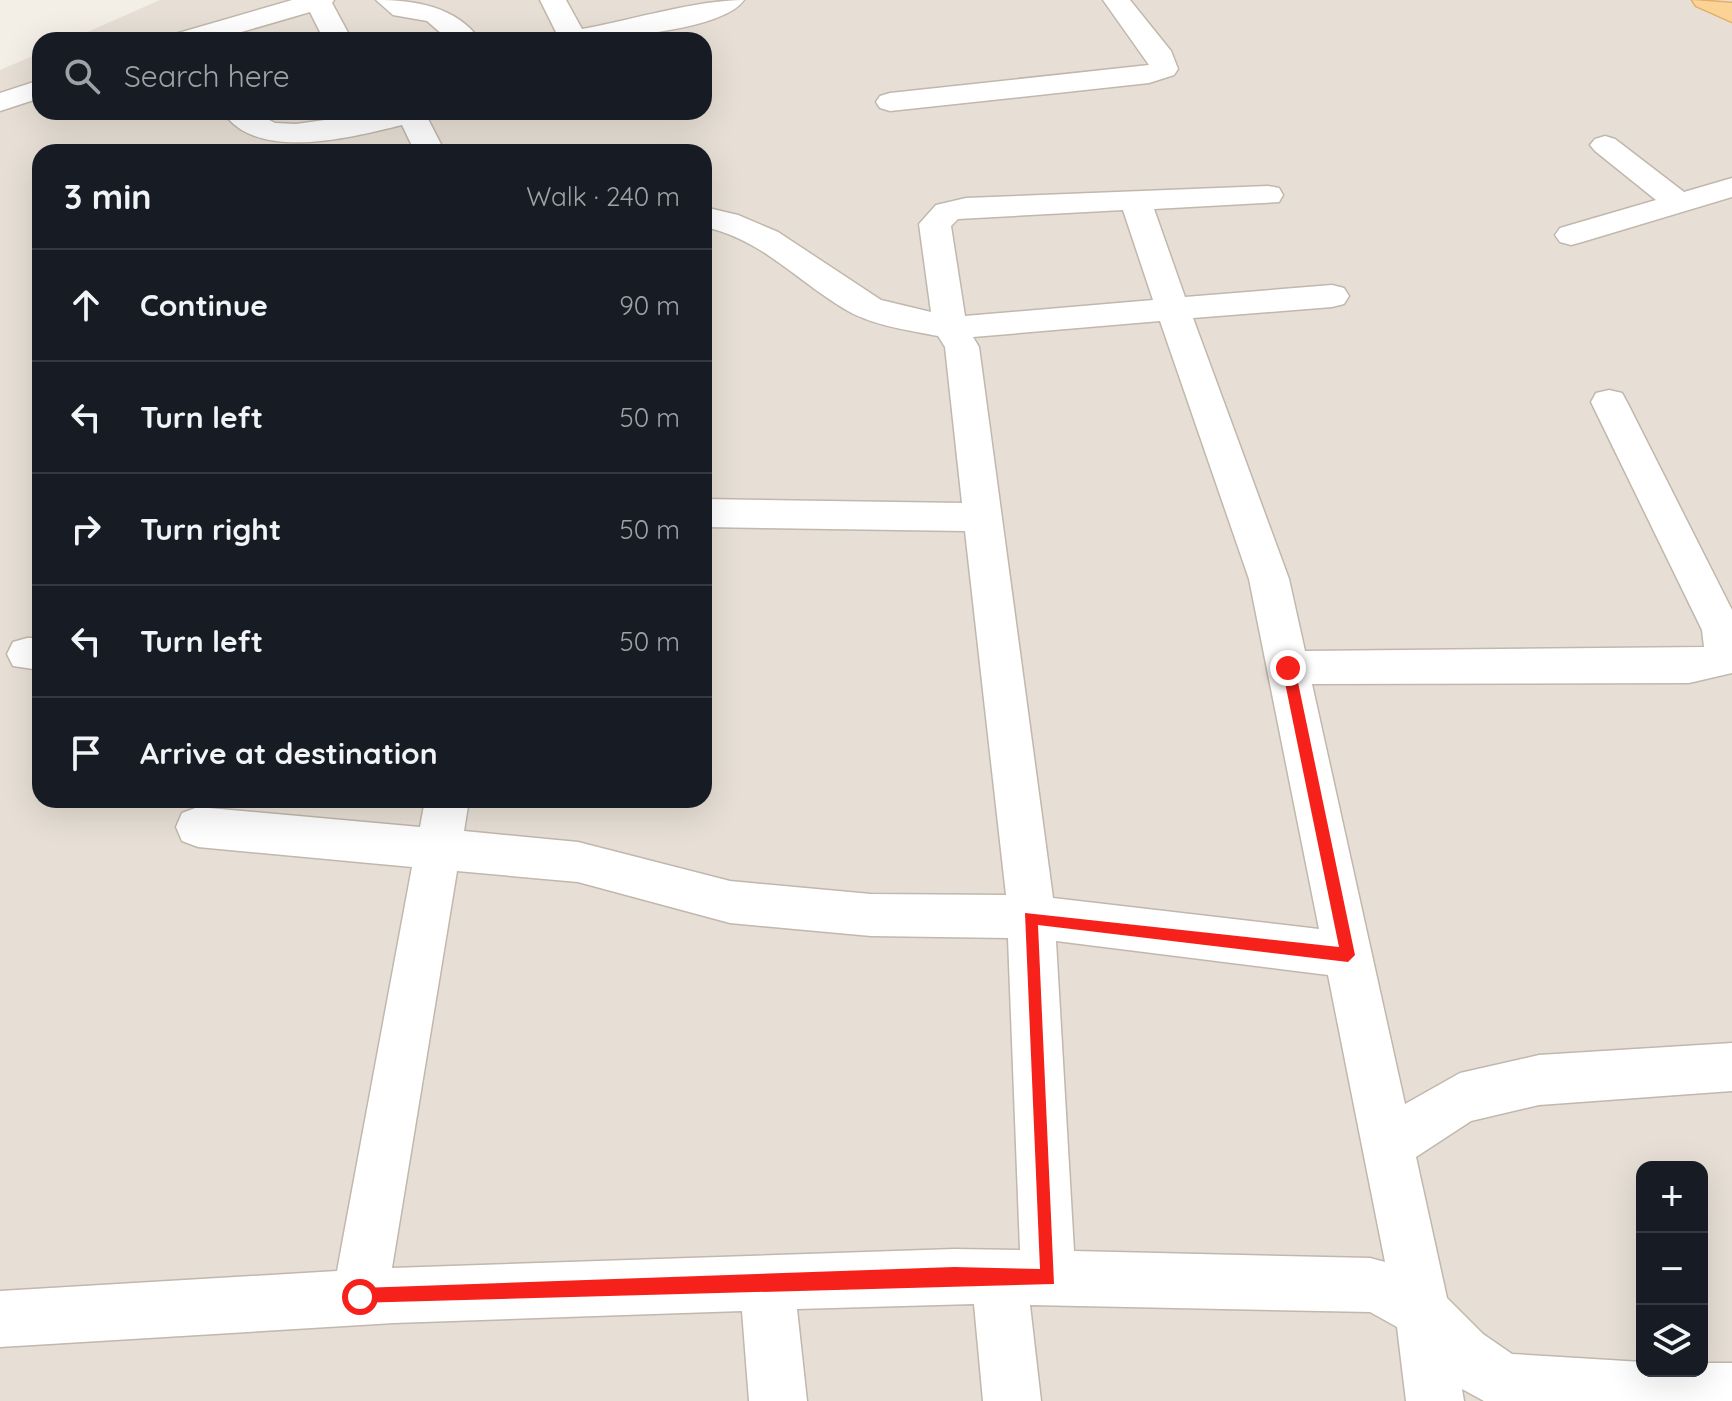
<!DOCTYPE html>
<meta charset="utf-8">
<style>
:root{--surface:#171b24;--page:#242831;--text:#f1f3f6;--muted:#9ea1a6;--line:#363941}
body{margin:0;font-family:Quicksand,sans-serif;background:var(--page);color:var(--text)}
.controls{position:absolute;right:24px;bottom:24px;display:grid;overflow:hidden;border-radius:16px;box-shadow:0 8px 32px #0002}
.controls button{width:72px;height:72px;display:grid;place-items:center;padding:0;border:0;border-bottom:2px solid var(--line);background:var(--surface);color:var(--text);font:40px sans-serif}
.stop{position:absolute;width:24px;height:24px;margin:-18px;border:6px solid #f6211a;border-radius:50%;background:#fff}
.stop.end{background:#f6211a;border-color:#fff;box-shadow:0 2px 8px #0008}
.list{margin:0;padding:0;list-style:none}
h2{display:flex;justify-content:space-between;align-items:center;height:104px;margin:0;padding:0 32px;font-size:34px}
h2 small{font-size:26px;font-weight:400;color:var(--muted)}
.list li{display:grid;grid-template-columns:52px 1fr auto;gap:24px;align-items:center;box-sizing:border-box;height:112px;padding:0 32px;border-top:2px solid var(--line)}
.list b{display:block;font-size:30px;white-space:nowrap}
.list em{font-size:26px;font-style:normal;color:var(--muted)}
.icon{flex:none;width:44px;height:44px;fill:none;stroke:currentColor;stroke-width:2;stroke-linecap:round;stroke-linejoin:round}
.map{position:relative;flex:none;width:1732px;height:1401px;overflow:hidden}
.search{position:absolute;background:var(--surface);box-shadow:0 8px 32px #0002;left:32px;top:32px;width:680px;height:88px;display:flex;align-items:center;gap:20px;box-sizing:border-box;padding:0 28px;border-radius:24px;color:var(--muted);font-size:30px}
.panel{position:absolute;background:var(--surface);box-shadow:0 8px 32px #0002;left:32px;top:144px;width:680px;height:664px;border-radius:24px}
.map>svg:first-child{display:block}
</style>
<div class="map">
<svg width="1732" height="1401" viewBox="0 0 1732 1401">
<rect width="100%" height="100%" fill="#f3eee6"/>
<path fill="#e7dfd5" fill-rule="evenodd" d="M160 0H1732V1401H0V70L40 53V112H704V40H69ZM40 152H704V800H40ZM1642 1167H1702V1371H1642Z"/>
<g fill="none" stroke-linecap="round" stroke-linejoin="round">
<defs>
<path id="minor" d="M292 0H334L332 3 352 40H324L310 12 214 40H171L175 34Z
M376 0C414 0 456 6 480 40H449L427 21 393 15Z
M540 0H566L582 29C632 20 696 0 744 0 722 32 598 40 560 40Z
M1103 0H1130L1171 51 1178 69 1174 75 1149 83 890 111 880 108 876 102 880 96 890 93 1149 65Z
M40 80V98L0 111V93Z
M223 112H254L275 123 296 124 382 112H433L428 119 445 152H415L402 125C352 137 257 163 223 112Z
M1605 136 1615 139 1684 192 1732 178V197L1582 242 1571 245 1560 242 1555 235 1560 228 1656 200 1595 151 1590 145 1595 139Z
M1268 186 1279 188 1283 195 1279 202 1154 209 1185 297 1332 285 1344 288 1349 296 1344 304 1332 307 1193 318 1289 579 1305 651 1704 647 1702 630 1591 402 1596 393 1609 390 1622 393 1627 402 1732 610V673L1689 683 1312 684 1405 1104 1460 1073 1539 1055 1732 1043V1091L1539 1105 1471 1121 1416 1157 1447 1298 1483 1334 1512 1354 1642 1362V1371H1702V1363H1732V1401H1484L1462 1389 1464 1401H1406L1397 1327 1370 1312 1030 1305 1041 1401H983L974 1304 797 1309 807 1401H749L742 1311 394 1323 0 1347V1291L337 1271 412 867 198 847 182 841 176 827 182 813 198 807 420 827 425 800H469L464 831 578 842 730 881 871 894 1006 895 965 531 704 527V499L962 503 945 347 938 336C908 330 875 326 848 311 799 283 761 238 704 227V207L738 215 778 232 881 300 931 312 919 224 936 205 966 198ZM1123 210 1153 300 965 316 951 226 958 219ZM1160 321 1249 579 1319 929 1053 898 979 347 973 337ZM457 871 578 882 730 923 871 936 1008 938 1020 1250 954 1249 392 1268ZM1056 941 1328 975 1385 1262 1370 1258 1074 1251Z
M27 638H40V670L13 666 7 654 13 642Z"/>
<path id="primary" d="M1692 0 1732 3V22L1696 6Z"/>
</defs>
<use href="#minor" stroke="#c1b7ac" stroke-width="3"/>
<use href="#primary" stroke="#e2ae66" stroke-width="3"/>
<use href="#minor" fill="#fff" fill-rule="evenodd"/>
<use href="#primary" fill="#fcd396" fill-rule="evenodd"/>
</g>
<path fill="#f6211a" d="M1288 662 1295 668 1355 955 1348 962 1038 925 1054 1284 354 1303 351 1297 360 1288 954 1267 1040 1269 1025 913 1339 947 1282 668Z"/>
</svg>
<div class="controls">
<button>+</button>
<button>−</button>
<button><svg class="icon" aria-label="layers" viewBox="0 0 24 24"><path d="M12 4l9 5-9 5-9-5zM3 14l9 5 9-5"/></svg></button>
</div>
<div class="stop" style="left:360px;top:1297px"></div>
<div class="stop end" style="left:1288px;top:668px"></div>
<div class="search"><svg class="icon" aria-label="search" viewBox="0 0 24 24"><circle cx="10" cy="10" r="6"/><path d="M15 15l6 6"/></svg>Search here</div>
<section class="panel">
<h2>3 min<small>Walk · 240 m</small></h2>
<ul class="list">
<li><svg class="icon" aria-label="ahead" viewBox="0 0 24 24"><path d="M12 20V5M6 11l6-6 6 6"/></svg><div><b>Continue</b></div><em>90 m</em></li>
<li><svg class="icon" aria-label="left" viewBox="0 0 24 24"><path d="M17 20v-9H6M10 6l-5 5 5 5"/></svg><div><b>Turn left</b></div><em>50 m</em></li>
<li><svg class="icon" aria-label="right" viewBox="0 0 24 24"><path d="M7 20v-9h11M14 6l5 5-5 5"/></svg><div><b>Turn right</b></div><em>50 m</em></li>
<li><svg class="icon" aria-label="left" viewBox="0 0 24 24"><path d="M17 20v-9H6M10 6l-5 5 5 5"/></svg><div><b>Turn left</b></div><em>50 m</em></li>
<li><svg class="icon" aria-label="arrive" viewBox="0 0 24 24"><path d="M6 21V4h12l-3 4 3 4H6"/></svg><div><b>Arrive at destination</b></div></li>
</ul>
</section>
</div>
